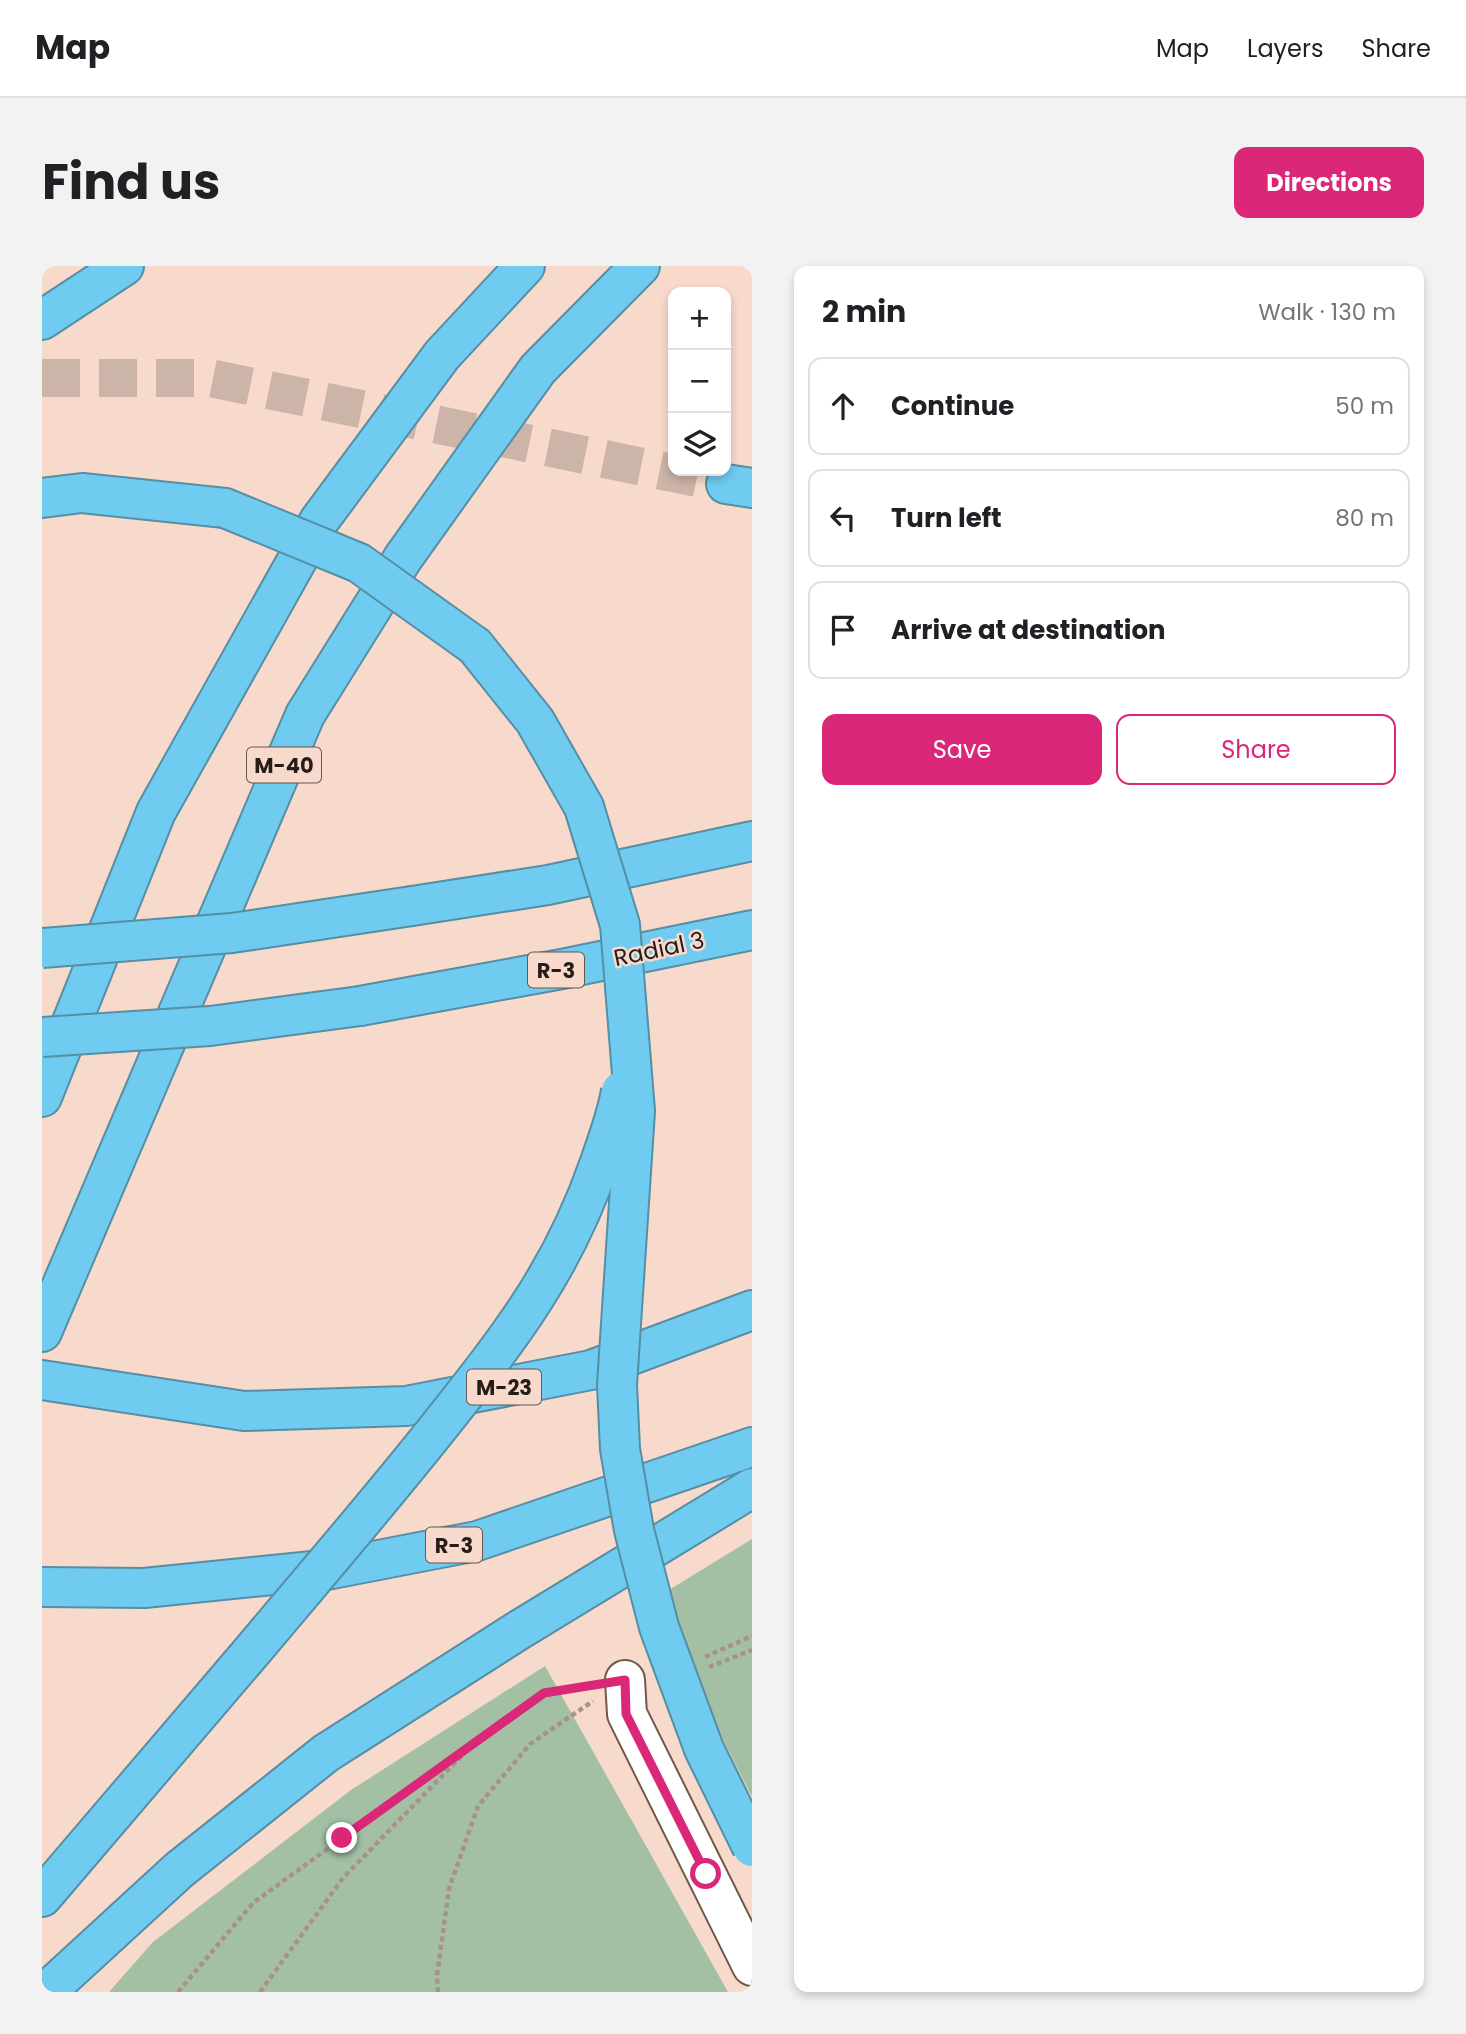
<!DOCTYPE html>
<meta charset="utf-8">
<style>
:root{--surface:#fff;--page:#f2f2f2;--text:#202124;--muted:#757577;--line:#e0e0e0;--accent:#db2777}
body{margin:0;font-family:Poppins,sans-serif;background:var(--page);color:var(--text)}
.controls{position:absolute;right:21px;top:21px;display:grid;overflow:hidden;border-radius:14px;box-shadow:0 4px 10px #0003}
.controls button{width:63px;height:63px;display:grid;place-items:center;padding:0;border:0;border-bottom:2px solid var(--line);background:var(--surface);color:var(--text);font:35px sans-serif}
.stop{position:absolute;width:21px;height:21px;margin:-16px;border:5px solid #db2777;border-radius:50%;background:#fff}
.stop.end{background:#db2777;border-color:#fff;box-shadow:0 2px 7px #0008}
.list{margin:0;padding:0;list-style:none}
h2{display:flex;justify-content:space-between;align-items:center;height:91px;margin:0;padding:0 28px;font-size:30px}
h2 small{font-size:23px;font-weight:400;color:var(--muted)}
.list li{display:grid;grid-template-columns:46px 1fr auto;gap:21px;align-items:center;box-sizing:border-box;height:98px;margin:0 14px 14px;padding:0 14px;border:2px solid var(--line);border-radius:14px}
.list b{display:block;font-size:26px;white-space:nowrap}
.list em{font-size:23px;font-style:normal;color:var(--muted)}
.actions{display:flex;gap:14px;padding:21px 28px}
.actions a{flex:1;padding:16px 0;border:2px solid var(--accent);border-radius:14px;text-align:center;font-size:24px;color:var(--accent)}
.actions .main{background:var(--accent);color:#fff}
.icon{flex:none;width:38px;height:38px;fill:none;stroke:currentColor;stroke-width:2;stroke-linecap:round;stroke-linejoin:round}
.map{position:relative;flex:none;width:710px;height:1726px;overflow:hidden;border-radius:14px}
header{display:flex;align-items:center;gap:42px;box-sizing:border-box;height:98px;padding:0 35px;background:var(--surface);border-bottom:2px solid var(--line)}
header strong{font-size:33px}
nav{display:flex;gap:38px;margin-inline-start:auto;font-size:24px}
.intro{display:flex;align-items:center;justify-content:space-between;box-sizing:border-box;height:168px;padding:0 42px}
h1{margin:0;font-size:49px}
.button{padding:18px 32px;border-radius:14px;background:var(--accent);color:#fff;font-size:24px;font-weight:700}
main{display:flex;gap:42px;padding:0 42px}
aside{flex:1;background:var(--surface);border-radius:14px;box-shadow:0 4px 10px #0003}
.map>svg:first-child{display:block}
</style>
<header>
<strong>Map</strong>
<nav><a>Map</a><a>Layers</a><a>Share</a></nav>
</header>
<div class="intro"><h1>Find us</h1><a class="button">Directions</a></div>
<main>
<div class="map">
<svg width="710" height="1726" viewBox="0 0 710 1726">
<rect width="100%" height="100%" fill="#f7dacc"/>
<path fill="#a3c0a5" d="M710 1273V1531L647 1406 622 1327Z
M503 1400 686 1726H67L111 1676 309 1524Z"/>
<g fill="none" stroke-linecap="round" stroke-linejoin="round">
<path stroke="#cdb4a8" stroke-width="38" stroke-dasharray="38 19" stroke-linecap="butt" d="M0 112H168L684 218"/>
<defs>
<path id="minor" d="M583 1414 585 1448 710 1700"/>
<path id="highway" d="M0 54 82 0
M684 218 710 222
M0 232 40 227 183 242
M433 380 493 455 542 541
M370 640 506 619 710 575
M318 740 520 703 710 664
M0 831 114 546 277 255 400 89 483 0
M0 1066 263 449 361 292 496 103 598 0
M0 1114 202 1145 364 1140 549 1104 710 1044
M0 1321 102 1322 290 1303 435 1275 710 1181
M0 1631 211 1384
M4 1726 137 1604 284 1487 477 1364 710 1222"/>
</defs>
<use href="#minor" stroke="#70584c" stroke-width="42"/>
<use href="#highway" stroke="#568ea4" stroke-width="42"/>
<path stroke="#a89288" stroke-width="4.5" stroke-dasharray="5 3.5" stroke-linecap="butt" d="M663 1391 710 1370
M667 1401 710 1384
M136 1726 211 1637 423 1483
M218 1726 301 1612 435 1474 502 1427 551 1419
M396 1726 395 1709 407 1623 436 1540 488 1478 551 1435"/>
<use href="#minor" stroke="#fff" stroke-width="38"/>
<use href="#highway" stroke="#6fcbf0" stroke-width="38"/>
<defs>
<path id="highway-bridge" d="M183 242 317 297 433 380
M542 541 578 659 593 845 575 1119 578 1183 592 1264 617 1361 662 1483 710 1581
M0 682 190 667 370 640
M0 771 168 760 318 740
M211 1384C274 1309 338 1235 399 1158 468 1071 521 1004 558 896 566 873 575 849 579 825"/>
</defs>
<use href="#highway-bridge" stroke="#568ea4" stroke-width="42" stroke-linecap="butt"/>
<use href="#highway-bridge" stroke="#6fcbf0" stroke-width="38"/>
</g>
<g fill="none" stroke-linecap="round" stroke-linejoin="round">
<path stroke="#db2777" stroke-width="9" d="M300 1572 502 1427 583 1414 584 1448 664 1608"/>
</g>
<g text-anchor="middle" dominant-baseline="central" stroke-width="5" stroke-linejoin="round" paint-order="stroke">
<g fill="#f7dacc" stroke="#65564e" stroke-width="2">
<rect x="205" y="481.5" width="74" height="35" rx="5"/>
<rect x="486" y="686.5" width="56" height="35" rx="5"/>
<rect x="425" y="1103.5" width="74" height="35" rx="5"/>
<rect x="384" y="1261.5" width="56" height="35" rx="5"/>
</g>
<g font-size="21" font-weight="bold" fill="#271d18">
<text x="242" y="499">M-40</text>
<text x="514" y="704">R-3</text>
<text x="462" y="1121">M-23</text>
<text x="412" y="1279">R-3</text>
</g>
<g font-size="23" fill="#271d18" stroke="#f7dacc">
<text transform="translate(617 683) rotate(-12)">Radial 3</text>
</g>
</g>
</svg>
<div class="controls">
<button>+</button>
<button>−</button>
<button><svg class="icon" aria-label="layers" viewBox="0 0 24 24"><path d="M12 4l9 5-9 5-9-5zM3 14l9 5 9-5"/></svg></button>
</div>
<div class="stop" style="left:664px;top:1608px"></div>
<div class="stop end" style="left:300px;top:1572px"></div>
</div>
<aside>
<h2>2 min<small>Walk · 130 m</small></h2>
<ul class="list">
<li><svg class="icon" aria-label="ahead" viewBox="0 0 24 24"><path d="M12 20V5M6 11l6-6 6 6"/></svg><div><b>Continue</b></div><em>50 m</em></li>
<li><svg class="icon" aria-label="left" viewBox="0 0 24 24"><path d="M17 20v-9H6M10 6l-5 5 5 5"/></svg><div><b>Turn left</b></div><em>80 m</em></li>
<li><svg class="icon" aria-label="arrive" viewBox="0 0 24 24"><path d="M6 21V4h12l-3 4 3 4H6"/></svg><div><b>Arrive at destination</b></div></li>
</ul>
<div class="actions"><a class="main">Save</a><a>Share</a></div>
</aside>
</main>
